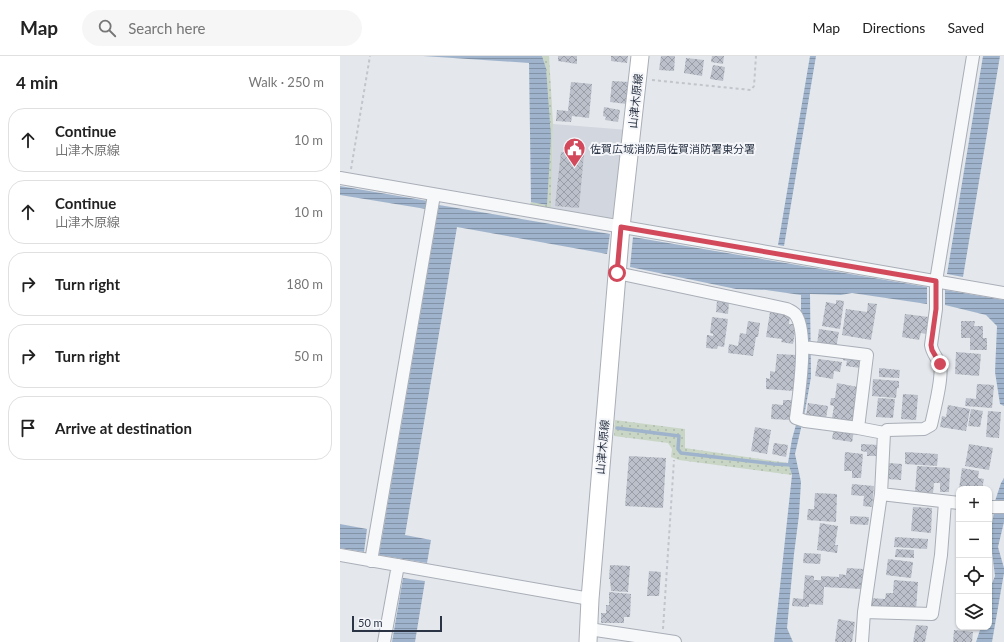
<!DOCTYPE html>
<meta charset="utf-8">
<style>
:root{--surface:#fff;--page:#f6f6f6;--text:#222;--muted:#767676;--line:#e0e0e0}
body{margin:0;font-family:Lato,"Noto Sans JP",sans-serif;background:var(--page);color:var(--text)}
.controls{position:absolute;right:12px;bottom:12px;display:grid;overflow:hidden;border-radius:8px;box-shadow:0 1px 3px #0004}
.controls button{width:36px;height:36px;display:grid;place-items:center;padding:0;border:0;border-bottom:1px solid var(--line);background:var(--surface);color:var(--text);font:20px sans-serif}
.scale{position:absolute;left:12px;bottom:10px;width:90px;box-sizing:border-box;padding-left:4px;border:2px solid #2b3445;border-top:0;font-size:11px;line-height:14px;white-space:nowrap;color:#2b3445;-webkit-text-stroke:3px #f4f6f9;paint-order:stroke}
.stop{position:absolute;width:12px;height:12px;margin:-9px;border:3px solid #d1495b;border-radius:50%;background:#fff}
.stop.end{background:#d1495b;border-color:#fff;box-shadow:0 1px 4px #0008}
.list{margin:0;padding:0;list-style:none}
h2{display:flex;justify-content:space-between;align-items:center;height:52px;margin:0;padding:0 16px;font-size:17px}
h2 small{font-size:13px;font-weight:400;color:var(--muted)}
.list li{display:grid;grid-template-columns:26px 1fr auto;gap:12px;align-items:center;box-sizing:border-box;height:64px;margin:0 8px 8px;padding:0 8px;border:1px solid var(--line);border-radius:16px}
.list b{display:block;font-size:15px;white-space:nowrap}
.list p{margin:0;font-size:13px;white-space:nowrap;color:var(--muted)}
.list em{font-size:13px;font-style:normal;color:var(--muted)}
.icon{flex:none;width:22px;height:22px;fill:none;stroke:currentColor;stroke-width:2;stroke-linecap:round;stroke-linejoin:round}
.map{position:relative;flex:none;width:664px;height:586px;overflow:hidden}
header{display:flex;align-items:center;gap:24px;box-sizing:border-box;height:56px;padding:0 20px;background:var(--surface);border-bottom:1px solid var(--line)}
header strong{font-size:19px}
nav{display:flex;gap:22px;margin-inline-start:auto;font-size:14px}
.search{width:280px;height:36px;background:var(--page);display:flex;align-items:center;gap:10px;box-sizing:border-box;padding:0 14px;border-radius:22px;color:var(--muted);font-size:15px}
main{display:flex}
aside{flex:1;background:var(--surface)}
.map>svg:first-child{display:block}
</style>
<header>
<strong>Map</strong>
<div class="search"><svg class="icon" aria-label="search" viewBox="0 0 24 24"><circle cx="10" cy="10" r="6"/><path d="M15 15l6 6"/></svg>Search here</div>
<nav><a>Map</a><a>Directions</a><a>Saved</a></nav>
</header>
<main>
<aside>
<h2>4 min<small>Walk · 250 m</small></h2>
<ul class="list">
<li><svg class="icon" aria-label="ahead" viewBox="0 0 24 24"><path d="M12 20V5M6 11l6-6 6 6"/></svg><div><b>Continue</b><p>山津木原線</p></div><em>10 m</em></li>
<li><svg class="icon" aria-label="ahead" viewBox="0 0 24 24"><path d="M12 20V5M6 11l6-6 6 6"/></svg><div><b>Continue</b><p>山津木原線</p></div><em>10 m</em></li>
<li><svg class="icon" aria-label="right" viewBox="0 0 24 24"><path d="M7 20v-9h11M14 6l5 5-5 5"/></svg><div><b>Turn right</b></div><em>180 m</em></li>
<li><svg class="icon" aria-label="right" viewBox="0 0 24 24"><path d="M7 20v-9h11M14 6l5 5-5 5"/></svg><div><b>Turn right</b></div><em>50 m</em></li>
<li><svg class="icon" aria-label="arrive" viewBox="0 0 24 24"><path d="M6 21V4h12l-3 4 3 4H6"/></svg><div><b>Arrive at destination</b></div></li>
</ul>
</aside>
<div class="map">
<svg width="664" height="586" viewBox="0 0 664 586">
<defs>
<pattern id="grass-dots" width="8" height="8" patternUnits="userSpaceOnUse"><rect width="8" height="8" fill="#c9d6c5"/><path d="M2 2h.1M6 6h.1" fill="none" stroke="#adb8ab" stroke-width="1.8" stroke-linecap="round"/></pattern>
<pattern id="water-rules" width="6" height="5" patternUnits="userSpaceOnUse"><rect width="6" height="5" fill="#9fb4cc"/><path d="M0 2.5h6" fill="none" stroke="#8293a7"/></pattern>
<pattern id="building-cross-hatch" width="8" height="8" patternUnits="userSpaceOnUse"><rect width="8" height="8" fill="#bbc0ca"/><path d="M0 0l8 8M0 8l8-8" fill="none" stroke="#989da6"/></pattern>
</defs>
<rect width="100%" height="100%" fill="#e4e7ec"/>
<path fill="#d2d6de" d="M213 68 288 74 275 167 211 156Z"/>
<path fill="url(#grass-dots)" d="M202 0H209L213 68 211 156 189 151 191 146 207 149 206 12Z
M275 364 345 373V392L448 407 452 419 339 404 331 401 332 393 328 387 274 380Z"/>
<path fill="url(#water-rules)" d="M83 0H202L206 12 211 81 207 149 191 146 189 7Z
M470 0H476L444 190 438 189Z
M643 0H660L623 221 607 218Z
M0 130 88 145 86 153 0 139Z
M99 149 270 178 267 198 117 171 65 479 91 484 87 507 39 499Z
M293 181 587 231V248L512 237 501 239 470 238 471 321 465 355 455 398 461 426 459 459 454 498 447 572 453 586H434L452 419 448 407 452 383 461 351V239L426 234 396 233 290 211Z
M605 234 664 244V350L660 348 655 316 657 270 646 259 605 249Z
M664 422V447L655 445 661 427Z
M664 455V466L658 491 664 512V517L652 586H636L641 571H649V535L655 520 650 479 654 456Z
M0 468 27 473 24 496 0 492Z
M63 522 85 525 75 586H52Z"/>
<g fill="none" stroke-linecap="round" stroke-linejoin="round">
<path stroke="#9fb4cc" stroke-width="3.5" d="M277 372 339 380 338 393 341 397 434 408 452 409"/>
</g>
<path fill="url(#building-cross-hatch)" d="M218 0H237V8L218 5Z
M271 0H288L287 7 271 5Z
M321 0H335L334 15 319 14Z
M372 0H384L383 8 371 6Z
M346 2 364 4 362 20 344 17Z
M373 9 385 11 383 25 370 23Z
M272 25 289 26 287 48 270 46Z
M231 26 252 28 249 62 232 60 231 66 216 65 217 54 228 55Z
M264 51 280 54 278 66 265 64 266 61 263 60Z
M221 96 244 98 239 152 215 150Z
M496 244 504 245 500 273 482 270 486 246 496 248Z
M377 245 389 246 388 258 376 256Z
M528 247 537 248 531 284 502 279 506 253 527 256Z
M430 256 450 259 449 268H453L455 276 453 288 441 286 442 283 426 281Z
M565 258 589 261 586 278 581 277 579 284 562 281Z
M372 261 388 263 384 291 378 290 377 293 366 292 367 279 373 280V278L370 277Z
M408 265 420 267 418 281H416L413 300 388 297 389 288 398 290 400 277 406 278Z
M621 265H635L634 270H643V282H647V294H630V282H621Z
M479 273 499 276 496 292 477 289Z
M616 296 641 298 639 320 615 318Z
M437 298 456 299 454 335 426 333V322L430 323V315L435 316Z
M504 299 521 302 520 312 506 310 507 305 503 304Z
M478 303 502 306 500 316 494 315 493 323 475 320Z
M539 312 560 314 559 322 539 321Z
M533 323 559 325V332H557L556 342 532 340Z
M497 327 518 331 513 365 492 362 494 350 490 349 491 342H495Z
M637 328 654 329 652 352 625 350 626 342 636 343Z
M563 338 578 339 576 364 561 363Z
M538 342 555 343 553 362 536 361Z
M443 344H453L451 364 431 363 432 348 443 349Z
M468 347 488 350 486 363 466 360Z
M608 349 630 353 626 375 600 371 602 360 606 361Z
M631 353 643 355 640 371 628 370Z
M648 355 661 356 659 382 646 381Z
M415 371 431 374 427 398 411 395Z
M494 372 514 375 512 386 492 383Z
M434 387 448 389 446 401 432 398Z
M521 388 538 389 537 400H527V396L521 395Z
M629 388 653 392 649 414 625 410Z
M505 396 523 398 521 422H512V415H504Z
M565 396 598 398 597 410 565 408Z
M289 400 326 402 323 452 285 450Z
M548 407 562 408 561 424 547 423Z
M577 410 610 412 609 436H600V427H594L593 437 575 436Z
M622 412 639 415 638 422 644 423 642 433H619Z
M512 428 534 430 532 451 523 450 524 440 511 439Z
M475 437 497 438 496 466 467 464 468 453H474Z
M573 451 592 452 591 477 571 475Z
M510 460 529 461 528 469 510 468Z
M480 467 498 470 495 489H498L497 497 477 494Z
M555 481 588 483 587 493 554 491Z
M556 493 574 494V502L555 501Z
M464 497 481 498 480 508 463 507Z
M548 503 573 506 571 522 546 519Z
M270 509 290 510 288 536 271 535 270 523H269Z
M507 512 523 513 522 533 484 531 483 549 469 548V551L452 550 453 542 463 543 465 519 474 520V524H481V520L499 521V518L506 519Z
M309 515 321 516 319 540H307Z
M554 524 578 526 576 554 528 551 529 542 545 543 546 537H553Z
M269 536 291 538 290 561H284V567H261V557H266V549H269Z
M498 563 515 566 512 586H495Z
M576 569 588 570 585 586H573Z
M614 574 633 576 632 586H613Z"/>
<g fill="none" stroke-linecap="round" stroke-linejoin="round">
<defs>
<path id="street" d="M0 122 664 237
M277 217 447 253C450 255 452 255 455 258 469 274 459 339 456 362L465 365 518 372 544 377
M463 291 527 299 518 372
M619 447 541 438 544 377 547 374 584 373 591 369C594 355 603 321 600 309 597 301 592 297 591 289L596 253V225L633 0
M649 451H664
M0 499 250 543
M31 505 94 139
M524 556 592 558 601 499 605 446
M249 573 335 586
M44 586 58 509
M522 586 524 556 541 438"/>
<path id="secondary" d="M248 586 250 543 281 171 300 0"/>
</defs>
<use href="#street" stroke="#a9aeb7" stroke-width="14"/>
<use href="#secondary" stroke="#a9aeb7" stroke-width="19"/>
<path stroke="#c2c5cb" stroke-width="2" stroke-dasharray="3 3" stroke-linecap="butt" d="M312 24 411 34 414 30 416 0
M11 113 30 0
M323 573 334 404"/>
<use href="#street" stroke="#f7f8fa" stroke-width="12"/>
<use href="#secondary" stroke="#fff" stroke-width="17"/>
</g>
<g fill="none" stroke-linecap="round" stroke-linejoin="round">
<path stroke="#d1495b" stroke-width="5" d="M277 217 281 171 596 225V253L591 289 592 294 600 308"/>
</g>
<defs>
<symbol id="civic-pin" viewBox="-11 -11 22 30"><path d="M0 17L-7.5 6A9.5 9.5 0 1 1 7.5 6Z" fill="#d1495b" stroke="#f4f6f9"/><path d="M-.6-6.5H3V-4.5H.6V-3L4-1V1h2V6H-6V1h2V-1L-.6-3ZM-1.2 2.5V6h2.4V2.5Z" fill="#fff"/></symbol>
</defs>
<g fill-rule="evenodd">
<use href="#civic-pin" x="222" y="80" width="25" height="34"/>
</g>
<g text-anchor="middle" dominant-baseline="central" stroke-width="4" stroke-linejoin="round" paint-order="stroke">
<g font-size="11" fill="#2b3445" stroke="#f4f6f9">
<text transform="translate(295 45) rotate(-84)">山津木原線</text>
<text transform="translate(262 391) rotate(-85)">山津木原線</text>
</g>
<g font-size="11" fill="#2b3445" stroke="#f4f6f9" text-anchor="start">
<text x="250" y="92">佐賀広域消防局佐賀消防署東分署</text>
</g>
</g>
</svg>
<div class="controls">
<button>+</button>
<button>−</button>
<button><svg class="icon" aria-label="locate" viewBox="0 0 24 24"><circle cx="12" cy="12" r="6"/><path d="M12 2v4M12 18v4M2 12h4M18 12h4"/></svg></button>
<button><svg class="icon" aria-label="layers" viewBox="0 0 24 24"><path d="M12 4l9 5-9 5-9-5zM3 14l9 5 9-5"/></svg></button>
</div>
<div class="scale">50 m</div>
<div class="stop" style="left:277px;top:217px"></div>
<div class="stop end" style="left:600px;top:308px"></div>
</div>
</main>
